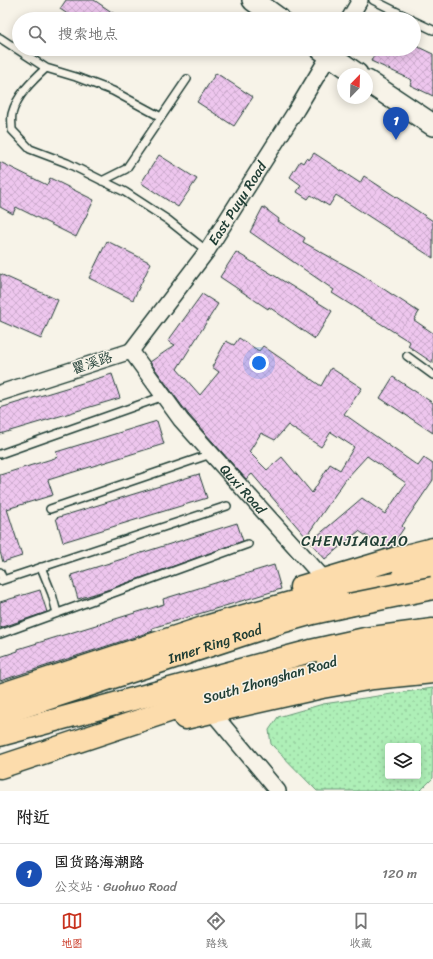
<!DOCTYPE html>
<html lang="zh">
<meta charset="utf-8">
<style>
:root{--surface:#fff;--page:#f6f6f6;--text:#222;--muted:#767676;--line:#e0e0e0;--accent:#c8321e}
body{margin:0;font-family:Sriracha,"LXGW WenKai TC",sans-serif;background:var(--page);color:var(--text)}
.controls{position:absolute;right:12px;bottom:12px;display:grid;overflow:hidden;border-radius:4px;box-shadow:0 2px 10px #0003}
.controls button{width:36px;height:36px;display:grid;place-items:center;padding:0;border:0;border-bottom:1px solid var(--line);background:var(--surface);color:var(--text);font:20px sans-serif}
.compass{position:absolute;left:337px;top:68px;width:36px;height:36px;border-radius:50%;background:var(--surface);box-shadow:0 2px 10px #0003;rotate:23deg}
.you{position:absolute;left:259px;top:363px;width:14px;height:14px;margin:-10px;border:3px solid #fff;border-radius:50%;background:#1a73e8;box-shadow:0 0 0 6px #1a73e833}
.badge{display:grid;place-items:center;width:26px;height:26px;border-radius:50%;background:var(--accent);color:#fff;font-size:13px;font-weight:700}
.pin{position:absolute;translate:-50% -33px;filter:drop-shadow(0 1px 2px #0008)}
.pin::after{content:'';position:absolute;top:21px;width:14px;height:12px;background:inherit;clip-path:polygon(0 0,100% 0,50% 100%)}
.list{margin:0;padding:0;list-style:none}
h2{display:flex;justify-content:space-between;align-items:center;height:52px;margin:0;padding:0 16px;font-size:17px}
h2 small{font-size:13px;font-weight:400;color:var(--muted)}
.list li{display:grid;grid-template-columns:26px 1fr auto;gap:12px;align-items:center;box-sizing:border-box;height:60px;padding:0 16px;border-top:1px solid var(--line)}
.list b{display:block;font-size:15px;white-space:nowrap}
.list p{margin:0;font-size:13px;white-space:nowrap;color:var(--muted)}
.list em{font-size:13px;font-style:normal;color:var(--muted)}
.icon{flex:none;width:22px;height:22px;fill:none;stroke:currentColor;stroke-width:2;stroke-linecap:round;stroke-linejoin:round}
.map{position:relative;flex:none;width:433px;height:791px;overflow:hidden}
.search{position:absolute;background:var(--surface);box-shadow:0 2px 10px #0003;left:12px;right:12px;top:12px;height:44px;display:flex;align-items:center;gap:10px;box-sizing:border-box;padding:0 14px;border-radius:22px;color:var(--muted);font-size:15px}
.sheet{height:112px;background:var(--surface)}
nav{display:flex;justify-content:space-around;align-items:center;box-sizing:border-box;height:56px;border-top:1px solid var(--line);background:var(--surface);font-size:11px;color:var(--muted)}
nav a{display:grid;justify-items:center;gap:2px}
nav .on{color:var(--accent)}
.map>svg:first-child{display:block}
</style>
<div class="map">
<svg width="433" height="791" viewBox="0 0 433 791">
<defs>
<pattern id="grass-dots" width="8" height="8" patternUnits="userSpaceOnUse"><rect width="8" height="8" fill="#aeefb7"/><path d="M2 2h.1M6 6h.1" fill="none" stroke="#95ce9e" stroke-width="1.8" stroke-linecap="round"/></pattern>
<pattern id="building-cross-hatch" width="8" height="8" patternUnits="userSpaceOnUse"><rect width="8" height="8" fill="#eec6ee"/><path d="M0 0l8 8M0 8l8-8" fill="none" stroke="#ccabcd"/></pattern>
</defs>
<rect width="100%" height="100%" fill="#f7f3e8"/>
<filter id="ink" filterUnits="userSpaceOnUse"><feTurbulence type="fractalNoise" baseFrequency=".025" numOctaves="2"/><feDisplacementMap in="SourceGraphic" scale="8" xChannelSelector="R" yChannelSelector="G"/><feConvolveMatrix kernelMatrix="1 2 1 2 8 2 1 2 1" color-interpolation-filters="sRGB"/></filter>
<g filter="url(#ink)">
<path fill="url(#grass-dots)" stroke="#669676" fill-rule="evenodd" d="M433 688V778L420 791H317L271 744 269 730 278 717 323 704ZM388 746H418V776H388Z"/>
<path fill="url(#building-cross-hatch)" stroke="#1f3d34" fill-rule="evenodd" d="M66 0H94L122 19H75L60 9Z
M414 45 433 54V96L410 85 412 80 371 61 377 49H414Z
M216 73 253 97 234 126 197 102Z
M314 153 360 183 364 176 433 221V258L336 195 329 206 311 195 308 199 297 192 301 185 290 177 300 161 303 163 306 158 309 160Z
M159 155 197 179 178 207 141 183Z
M0 162 47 185 50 178 94 200 76 237 16 207 13 214 0 207Z
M263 207 279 219 278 221 305 238 303 242 359 273 419 312 414 320 433 333V363L408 346 410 342 332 293 334 290 250 232Z
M107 241 151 263 133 300 89 278Z
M236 252 332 311 315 339 269 307 268 309 220 277Z
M0 274 58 300 41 339 0 321Z
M202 294 218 304 177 369 200 395 219 372 212 367 226 341 234 345 239 338 259 351 263 346 321 386 331 368 362 388 344 414 418 466 424 458 433 464V480L402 526 404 528 391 547 385 549 359 531 325 559 310 542 362 498 385 514 406 483 367 456 346 479 306 537 252 474 246 479 188 414 150 362 175 345 168 341ZM288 425 321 447 331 432 354 447 340 470 330 464 312 493 282 457 267 470 249 452 261 433 275 440Z
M112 374 120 398 0 434V408Z
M393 377 433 403V433L380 398Z
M157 421 164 444 48 480 53 495 7 509 22 556 3 562 0 552V475L58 457 56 452Z
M199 474 207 498 63 542 56 518Z
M237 523 243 541 110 589 78 599 71 575Z
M274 565 281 589 152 628 153 631 0 681V657L18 651V649L164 604 163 599Z
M40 590 47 612 0 628V602Z"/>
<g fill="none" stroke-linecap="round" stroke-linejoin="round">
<defs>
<path id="lane" d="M373 0 411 19
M414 21 433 30
M0 38 46 68 76 77 113 91 161 117
M46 68C32 81 17 95 12 114 11 119 12 125 12 130L30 149 67 163 125 192 168 220 207 251
M102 181 126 169 187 79
M407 356 433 375
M0 454 164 396
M50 509 211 454
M41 567 52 594 57 613
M0 572 3 580
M0 581 227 506
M0 634 248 544"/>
<g id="street">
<path d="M349 19 360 0"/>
<path id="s1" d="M131 351 207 251 297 109 333 49"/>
<path id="s2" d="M131 351 181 420 325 580"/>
<path d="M0 393 131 351"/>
<path d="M212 712 278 791"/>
</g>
<path id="secondary" d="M253 0 279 19
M321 49 357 74
M367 81 433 125"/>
<path id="primary" d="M301 587 394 559 433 549
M328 662 433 644
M0 695 209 626 308 598 433 578
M185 718 322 687 373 678 433 672
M0 767 235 689"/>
<g id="highway">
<path d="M404 570 433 566"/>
<path d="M217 694 316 674 354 668 433 658"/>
<path id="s3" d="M0 714 281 622 313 613 349 605"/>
<path d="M0 735 311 651 365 639 433 630"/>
</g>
</defs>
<use href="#lane" stroke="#1f3d34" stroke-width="10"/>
<use href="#street" stroke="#1f3d34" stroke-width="18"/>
<use href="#secondary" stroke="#1f3d34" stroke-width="24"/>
<use href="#primary" stroke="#1f3d34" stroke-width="25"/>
<use href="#highway" stroke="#1f3d34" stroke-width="25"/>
<use href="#lane" stroke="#f7f3e8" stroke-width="7"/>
<use href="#street" stroke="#f7f3e8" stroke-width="15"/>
<use href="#secondary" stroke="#f7f3e8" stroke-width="21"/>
<use href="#primary" stroke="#fcdcac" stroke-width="22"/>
<use href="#highway" stroke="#fcdcac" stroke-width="22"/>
<defs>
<path id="highway-bridge" d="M349 605 433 588"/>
</defs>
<use href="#highway-bridge" stroke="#1f3d34" stroke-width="25" stroke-linecap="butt"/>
<use href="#highway-bridge" stroke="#fcdcac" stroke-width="22"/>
</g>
</g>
<g text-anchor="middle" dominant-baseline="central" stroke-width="3" stroke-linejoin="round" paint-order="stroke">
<g font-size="14" fill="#1f3d34" stroke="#f7f3e8">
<text stroke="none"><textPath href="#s1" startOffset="182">East Puyu Road</textPath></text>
<text transform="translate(92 363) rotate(-18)">瞿溪路</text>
<text stroke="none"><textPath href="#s2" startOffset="178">Quxi Road</textPath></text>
<text stroke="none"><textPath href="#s3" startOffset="226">Inner Ring Road</textPath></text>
<text transform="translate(270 680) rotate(-16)">South Zhongshan Road</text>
</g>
<g font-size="15" letter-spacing="1" fill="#1f3d34" stroke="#f7f3e8">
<text x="355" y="541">CHENJIAQIAO</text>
</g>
</g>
</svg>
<div class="controls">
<button><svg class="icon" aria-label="layers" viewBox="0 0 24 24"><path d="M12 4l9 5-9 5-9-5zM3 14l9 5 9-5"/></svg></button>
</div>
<svg class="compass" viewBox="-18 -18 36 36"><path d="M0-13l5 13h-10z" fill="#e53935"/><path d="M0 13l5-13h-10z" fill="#767676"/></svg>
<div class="you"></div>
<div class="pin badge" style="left:396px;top:140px;background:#1a4fb4">1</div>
<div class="search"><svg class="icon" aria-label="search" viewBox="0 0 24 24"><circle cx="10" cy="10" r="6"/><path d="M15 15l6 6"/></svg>搜索地点</div>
</div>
<section class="sheet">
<h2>附近<small></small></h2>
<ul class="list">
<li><span class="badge" style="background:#1a4fb4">1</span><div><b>国货路海潮路</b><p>公交站 · Guohuo Road</p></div><em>120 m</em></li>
</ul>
</section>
<nav>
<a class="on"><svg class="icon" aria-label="map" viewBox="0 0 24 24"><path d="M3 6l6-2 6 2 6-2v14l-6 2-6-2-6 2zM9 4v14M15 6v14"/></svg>地图</a>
<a><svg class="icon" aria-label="directions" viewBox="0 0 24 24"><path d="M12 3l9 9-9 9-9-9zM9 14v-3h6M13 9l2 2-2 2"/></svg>路线</a>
<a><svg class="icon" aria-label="saved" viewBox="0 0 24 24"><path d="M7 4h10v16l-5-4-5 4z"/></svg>收藏</a>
</nav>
